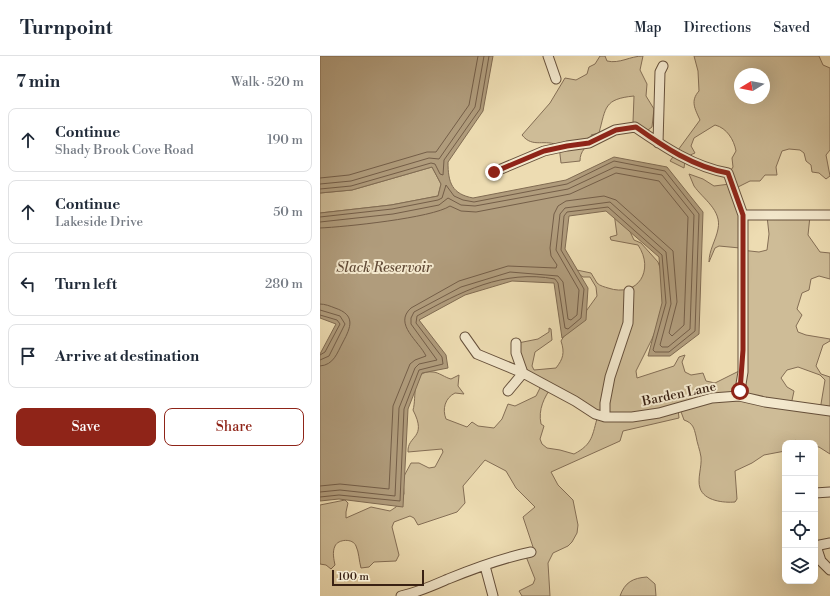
<!DOCTYPE html>
<meta charset="utf-8">
<style>
:root{--surface:#fff;--page:#f2f2f3;--text:#1f2937;--muted:#747a83;--line:#e0e1e3;--accent:#8f2418}
body{margin:0;font-family:"Libre Bodoni",serif;background:var(--page);color:var(--text)}
.controls{position:absolute;right:12px;bottom:12px;display:grid;overflow:hidden;border-radius:8px;box-shadow:0 4px 16px #0002}
.controls button{width:36px;height:36px;display:grid;place-items:center;padding:0;border:0;border-bottom:1px solid var(--line);background:var(--surface);color:var(--text);font:20px sans-serif}
.compass{position:absolute;left:414px;top:12px;width:36px;height:36px;border-radius:50%;background:var(--surface);box-shadow:0 4px 16px #0002;rotate:260deg}
.scale{position:absolute;left:12px;bottom:10px;width:92px;box-sizing:border-box;padding-left:4px;border:2px solid #392113;border-top:0;font-size:11px;line-height:14px;white-space:nowrap;color:#392113;-webkit-text-stroke:3px #f3e8cd;paint-order:stroke}
.stop{position:absolute;width:12px;height:12px;margin:-9px;border:3px solid #8f2418;border-radius:50%;background:#fff}
.stop.end{background:#8f2418;border-color:#fff;box-shadow:0 1px 4px #0008}
.list{margin:0;padding:0;list-style:none}
h2{display:flex;justify-content:space-between;align-items:center;height:52px;margin:0;padding:0 16px;font-size:17px}
h2 small{font-size:13px;font-weight:400;color:var(--muted)}
.list li{display:grid;grid-template-columns:26px 1fr auto;gap:12px;align-items:center;box-sizing:border-box;height:64px;margin:0 8px 8px;padding:0 8px;border:1px solid var(--line);border-radius:8px}
.list b{display:block;font-size:15px;white-space:nowrap}
.list p{margin:0;font-size:13px;white-space:nowrap;color:var(--muted)}
.list em{font-size:13px;font-style:normal;color:var(--muted)}
.actions{display:flex;gap:8px;padding:12px 16px}
.actions a{flex:1;padding:9px 0;border:1px solid var(--accent);border-radius:8px;text-align:center;font-size:14px;color:var(--accent)}
.actions .main{background:var(--accent);color:#fff}
.icon{flex:none;width:22px;height:22px;fill:none;stroke:currentColor;stroke-width:2;stroke-linecap:round;stroke-linejoin:round}
.map{position:relative;flex:none;width:510px;height:540px;overflow:hidden}
header{display:flex;align-items:center;gap:24px;box-sizing:border-box;height:56px;padding:0 20px;background:var(--surface);border-bottom:1px solid var(--line)}
header strong{font-size:19px}
nav{display:flex;gap:22px;margin-inline-start:auto;font-size:14px}
main{display:flex}
aside{flex:1;background:var(--surface)}
.map>svg:first-child{display:block}
</style>
<header>
<strong>Turnpoint</strong>
<nav><a>Map</a><a>Directions</a><a>Saved</a></nav>
</header>
<main>
<aside>
<h2>7 min<small>Walk · 520 m</small></h2>
<ul class="list">
<li><svg class="icon" aria-label="ahead" viewBox="0 0 24 24"><path d="M12 20V5M6 11l6-6 6 6"/></svg><div><b>Continue</b><p>Shady Brook Cove Road</p></div><em>190 m</em></li>
<li><svg class="icon" aria-label="ahead" viewBox="0 0 24 24"><path d="M12 20V5M6 11l6-6 6 6"/></svg><div><b>Continue</b><p>Lakeside Drive</p></div><em>50 m</em></li>
<li><svg class="icon" aria-label="left" viewBox="0 0 24 24"><path d="M17 20v-9H6M10 6l-5 5 5 5"/></svg><div><b>Turn left</b></div><em>280 m</em></li>
<li><svg class="icon" aria-label="arrive" viewBox="0 0 24 24"><path d="M6 21V4h12l-3 4 3 4H6"/></svg><div><b>Arrive at destination</b></div></li>
</ul>
<div class="actions"><a class="main">Save</a><a>Share</a></div>
</aside>
<div class="map">
<svg width="510" height="540" viewBox="0 0 510 540">
<rect width="100%" height="100%" fill="#eddcb2"/>
<filter id="stains"><feTurbulence type="fractalNoise" baseFrequency=".005" numOctaves="4"/><feColorMatrix values="0 0 0 0 .2 0 0 0 0 .09 0 0 0 0 .02 0 0 0 .5 -.17"/></filter>
<radialGradient id="worn" r=".72"><stop offset=".6" stop-color="#630" stop-opacity="0"/><stop offset="1" stop-color="#630" stop-opacity=".3"/></radialGradient>
<path fill="#cebc97" stroke="#846e55" fill-rule="evenodd" d="M280 0H285L287 5C300 8 310 0 323 0L320 14 327 28 326 40 334 53 332 71 328 74 313 66 314 40C284 43 286 51 279 77L271 79 274 85C266 90 260 95 260 105L241 107 239 90C225 82 213 93 202 79L230 47 245 22 256 24 267 18 269 11 275 8Z
M374 0H499L503 9 510 12V94L506 99 510 120 506 123 499 117 492 116 491 109 486 105 484 97 480 94 469 93 462 95 456 111 457 119H445L440 125H430L414 133 422 159 421 194 439 196 447 194 449 178 447 160H490L488 179 500 196 510 197V223L499 220 491 223 489 234 482 237 477 253 482 259 476 270 478 276 486 279 510 283V285L503 289 496 310 501 318 510 321V398L499 391H495V387H478L476 384 472 387H465V395L444 399 432 407 415 415 417 443 415 446C404 447 384 445 380 432 377 423 382 411 381 401 380 394 377 387 376 380 374 372 373 367 364 364L360 353H358L359 362 303 375 300 385 231 416 238 429 253 444 258 469 257 477 252 486 248 490 233 497 228 507 230 540H202L199 535 213 528 215 523 205 498 211 495 213 491 203 461 215 451 196 432 186 415 165 404 143 430 145 447 137 456 98 469 94 462 90 460 74 466 72 471 79 499 76 505 54 506 49 511 41 512C39 505 39 496 36 490 33 482 18 483 15 490 12 496 14 504 15 509L11 513 6 509 0 508V449L25 444 28 447 26 456V462L51 451 70 455 76 451 84 438 83 422 91 407H99L109 412 115 411 123 396 122 393 88 396C87 379 108 383 93 354 97 342 90 313 113 316 118 316 126 322 131 323L139 319 138 330 144 338 135 337C125 342 122 353 126 363L147 371 152 366 158 370 174 372 182 363 188 348 195 350 216 340 222 328C209 317 197 305 198 287L218 283 229 276V272L231 273 232 284 215 296 212 310 214 314 236 312C243 303 245 297 241 285L244 280 259 265 277 240 276 231 270 221H263L252 213 271 217C273 220 275 224 277 227 280 230 285 231 288 232 318 242 335 214 318 189L291 184 290 181 297 179 294 157 303 161 314 184 321 187 338 206 350 239 332 283 316 315 317 322 354 310 359 301 365 299 362 306 365 316 371 319 383 317 386 325 395 327 421 314 420 192 399 190 395 192 389 206C389 194 396 184 398 173 402 154 383 143 374 130 372 126 371 122 369 118L383 123 394 130 410 128 408 119 413 111 412 102 416 95C414 84 407 72 395 69L374 82 371 90 375 97C367 100 365 103 364 112L350 105 380 64C375 53 370 45 379 35L378 15ZM420 18H444V42H420ZM478 311 500 319 505 324 500 354 471 349 474 335 467 331 461 322 467 314ZM232 330 278 359C272 380 273 388 254 398L240 394 227 392 222 388 220 383 224 370 221 368C218 353 224 342 232 330Z
M112 111 121 128 118 140 71 149 0 157V137L32 134Z
M327 521 335 528 336 540H300C305 526 313 522 327 521Z"/>
<path fill="#b09c7c" stroke="#806b52" d="M0 0H173L163 55 128 106C128 127 132 138 153 142L246 124 294 101 347 111 383 156 379 278 350 300H328L342 247 339 201 286 155 249 160 245 193 268 232 266 264 242 282 234 227 192 225 145 239 99 264 126 299 128 312 102 317 88 353 83 451 19 443 0 445V298L16 268 0 262V157L71 149 118 140 121 128 112 111 32 134 0 137Z"/>
<g fill="none" stroke-linecap="round" stroke-linejoin="round">
<path stroke="#745e48" stroke-width="1" d="M0 122 29 119 107 96H116L149 49 158 0
M0 128 31 125 109 102 119 103 155 51 164 0
M0 133 31 130 111 107 115 108 120 118 123 119 124 104 160 53 169 0
M0 161 72 153 118 144 122 142 126 129 134 140 143 144 154 146 247 128 294 105 345 115 379 158 375 275 349 296H335L333 294 346 247 342 199 288 151 247 156 244 160 241 194 264 233 261 262 248 273 245 272 238 227 235 223C184 213 140 236 97 260L96 267 122 301 123 308 99 314 84 353 80 445 19 439 0 441
M0 166 73 158 119 149 128 142 141 149 155 150 248 133 295 111 342 119 374 159 370 273 348 291H342L340 289 351 248 346 196 290 146 245 152 240 158 236 194 259 234 257 259 251 264 248 263 243 226 238 220 190 216 141 231 94 256 91 262V268L117 304 99 308 95 312 79 352 75 440 20 434 0 436
M0 172C24 171 112 162 130 150L141 155 156 156 250 138 296 117 339 125 368 161 364 269 352 280 349 277 357 246 353 195 296 144 284 140 246 145 238 150 234 158 230 192 231 200 237 209 236 212 188 210 139 225 91 252C73 268 99 285 106 300L95 304 90 308 73 350 69 433 20 428 0 430
M0 248C5 248 10 250 15 252 36 259 31 271 23 286 17 297 14 309 0 310
M0 254 20 260 25 268 9 300 0 304
M0 259 17 264 20 268 5 296 0 299"/>
<defs>
<path id="minor" d="M228 0 236 23
M338 87 340 16 343 10
M174 116 224 95 247 90 269 87 295 74 315 71C344 91 374 111 408 117L423 159V316L419 340
M423 159H510
M145 281 157 298 203 317 188 335
M196 287V297L203 317 255 345 275 358 285 361H312L339 357 392 342 419 340 445 346 510 355
M285 361V347L290 321 308 267 309 235
M495 437 510 436
M495 490 510 487
M496 490 501 505 510 514
M165 510 173 540
M81 540C99 536 112 530 128 523 155 512 182 502 211 496"/>
</defs>
<use href="#minor" stroke="#66503b" stroke-width="11"/>
<use href="#minor" stroke="#f3e8cd" stroke-width="9"/>
</g>
<g fill="none" stroke-linecap="round" stroke-linejoin="round">
<path stroke="#8f2418" stroke-width="5" d="M174 116 224 95 247 90 269 87 296 74 316 71C344 91 374 111 408 117L423 159V294L420 335"/>
</g>
<g text-anchor="middle" dominant-baseline="central" stroke-width="4" stroke-linejoin="round" paint-order="stroke">
<g font-size="13" fill="#392113" stroke="#f3e8cd">
<text transform="translate(359 338) rotate(-12)">Barden Lane</text>
</g>
<g font-size="14" font-style="italic" fill="#634c38" stroke="#f3e8cd">
<text x="64" y="212">Slack Reservoir</text>
</g>
</g>
<rect width="100%" height="100%" filter="url(#stains)"/>
<rect width="100%" height="100%" fill="url(#worn)"/>
</svg>
<div class="controls">
<button>+</button>
<button>−</button>
<button><svg class="icon" aria-label="locate" viewBox="0 0 24 24"><circle cx="12" cy="12" r="6"/><path d="M12 2v4M12 18v4M2 12h4M18 12h4"/></svg></button>
<button><svg class="icon" aria-label="layers" viewBox="0 0 24 24"><path d="M12 4l9 5-9 5-9-5zM3 14l9 5 9-5"/></svg></button>
</div>
<svg class="compass" viewBox="-18 -18 36 36"><path d="M0-13l5 13h-10z" fill="#e53935"/><path d="M0 13l5-13h-10z" fill="#747a83"/></svg>
<div class="scale">100 m</div>
<div class="stop" style="left:420px;top:335px"></div>
<div class="stop end" style="left:174px;top:116px"></div>
</div>
</main>
